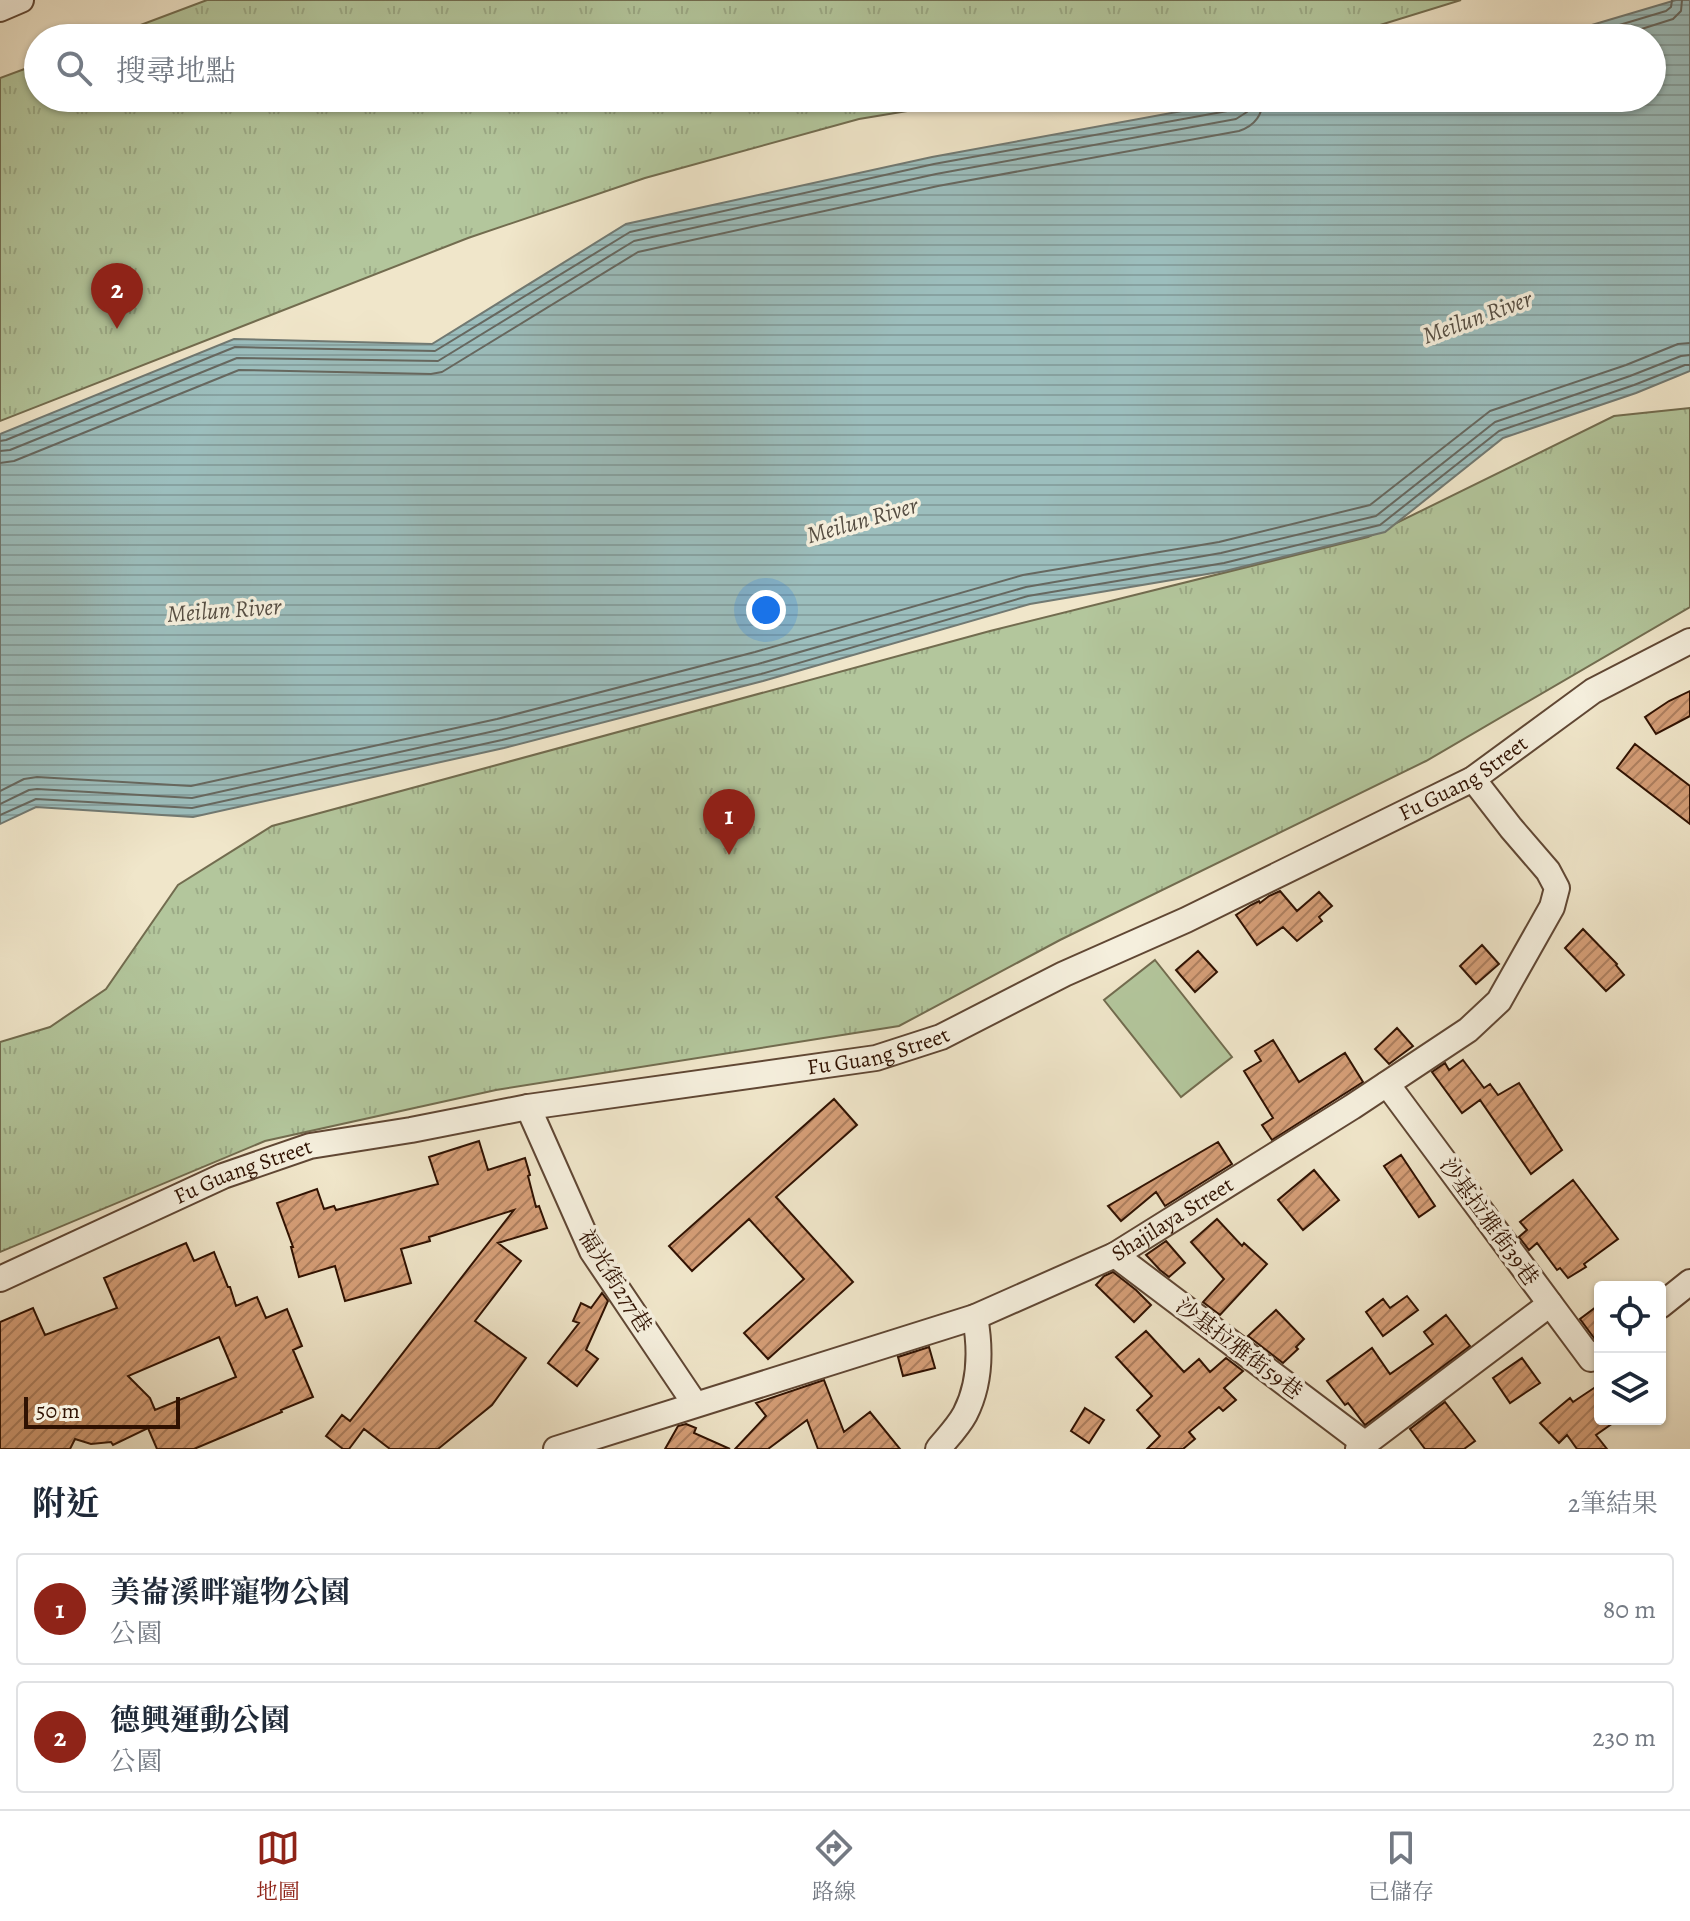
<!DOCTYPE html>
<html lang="zh-TW">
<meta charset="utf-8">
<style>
:root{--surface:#fff;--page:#f2f2f3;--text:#1f2937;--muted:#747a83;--line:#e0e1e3;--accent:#8f2418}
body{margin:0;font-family:Alegreya,"Noto Serif TC",serif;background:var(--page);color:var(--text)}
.controls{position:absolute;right:24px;bottom:24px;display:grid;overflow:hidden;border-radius:8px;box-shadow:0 2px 6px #0004}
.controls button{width:72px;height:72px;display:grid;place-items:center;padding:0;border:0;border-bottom:2px solid var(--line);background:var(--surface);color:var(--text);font:40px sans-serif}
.scale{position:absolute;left:24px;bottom:20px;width:156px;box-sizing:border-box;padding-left:8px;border:4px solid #301202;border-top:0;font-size:22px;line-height:28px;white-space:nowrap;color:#301202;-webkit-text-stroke:6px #f5efdd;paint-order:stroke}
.you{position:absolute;left:766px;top:610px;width:28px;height:28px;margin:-20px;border:6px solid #fff;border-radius:50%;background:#1a73e8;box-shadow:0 0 0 12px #1a73e833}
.badge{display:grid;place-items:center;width:52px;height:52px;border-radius:50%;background:var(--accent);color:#fff;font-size:26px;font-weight:700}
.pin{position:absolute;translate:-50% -66px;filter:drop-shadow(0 2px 4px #0008)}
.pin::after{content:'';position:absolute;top:42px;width:28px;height:24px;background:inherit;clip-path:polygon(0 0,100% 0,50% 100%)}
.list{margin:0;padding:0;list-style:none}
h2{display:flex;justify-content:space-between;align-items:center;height:104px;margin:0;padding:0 32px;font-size:34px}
h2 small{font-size:26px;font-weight:400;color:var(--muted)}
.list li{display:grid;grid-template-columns:52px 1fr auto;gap:24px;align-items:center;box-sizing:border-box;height:112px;margin:0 16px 16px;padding:0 16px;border:2px solid var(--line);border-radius:8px}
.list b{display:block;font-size:30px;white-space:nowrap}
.list p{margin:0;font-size:26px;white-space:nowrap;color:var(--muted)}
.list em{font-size:26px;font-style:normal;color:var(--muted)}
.icon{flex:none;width:44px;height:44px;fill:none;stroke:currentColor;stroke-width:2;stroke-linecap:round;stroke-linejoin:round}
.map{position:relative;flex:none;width:1690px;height:1449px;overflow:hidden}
.search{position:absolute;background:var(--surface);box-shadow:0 2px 6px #0004;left:24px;right:24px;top:24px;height:88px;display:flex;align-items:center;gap:20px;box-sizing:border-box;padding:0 28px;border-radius:44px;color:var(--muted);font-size:30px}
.sheet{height:360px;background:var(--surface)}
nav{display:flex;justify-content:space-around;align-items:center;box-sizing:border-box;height:112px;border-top:2px solid var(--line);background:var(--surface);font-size:22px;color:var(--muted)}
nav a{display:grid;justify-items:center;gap:4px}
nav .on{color:var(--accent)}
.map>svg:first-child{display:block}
</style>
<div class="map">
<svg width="1690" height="1449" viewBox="0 0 1690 1449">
<defs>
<pattern id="park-tufts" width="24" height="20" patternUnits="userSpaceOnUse" patternTransform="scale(2)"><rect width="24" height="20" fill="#b3c69c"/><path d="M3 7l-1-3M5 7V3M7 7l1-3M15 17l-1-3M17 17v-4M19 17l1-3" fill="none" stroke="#9aa985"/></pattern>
<pattern id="water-rules" width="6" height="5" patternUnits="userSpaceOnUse" patternTransform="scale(2)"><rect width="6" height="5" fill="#9cbebd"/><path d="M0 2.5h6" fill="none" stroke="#87a2a1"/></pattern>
<pattern id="building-hatch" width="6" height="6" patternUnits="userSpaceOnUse" patternTransform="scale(2)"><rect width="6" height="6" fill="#d59e77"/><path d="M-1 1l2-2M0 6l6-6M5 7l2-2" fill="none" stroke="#ad7f5f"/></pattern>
</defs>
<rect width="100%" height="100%" fill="#f0e6ca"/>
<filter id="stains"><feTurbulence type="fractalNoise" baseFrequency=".0025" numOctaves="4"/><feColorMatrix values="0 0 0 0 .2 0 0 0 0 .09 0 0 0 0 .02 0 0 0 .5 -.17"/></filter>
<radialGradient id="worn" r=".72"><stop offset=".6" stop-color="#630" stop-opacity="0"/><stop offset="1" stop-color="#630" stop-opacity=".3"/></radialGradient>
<path fill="#b3c69c" stroke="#726c4f" stroke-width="2" d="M1155 960 1232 1057 1181 1097 1104 1000Z"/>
<path fill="url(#park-tufts)" stroke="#726c4f" stroke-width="2" d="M207 0H1461L1338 38H106Z
M38 64V98H986L859 119 645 178 468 238 0 421V78Z
M1690 408V607L1426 761 1060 940 899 1026 496 1090 265 1141 0 1252V1042L50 1027 106 989 178 885 272 826 990 631 1368 537 1614 416Z"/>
<path fill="url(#water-rules)" stroke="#717972" stroke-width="2" d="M1676 0H1690V371L1636 393 1503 438 1385 532 1225 571 1030 604 763 681 504 748 193 817 36 807 0 824V434L234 339 432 344 626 224 932 157 1253 98H1652V38H1541L1585 27Z"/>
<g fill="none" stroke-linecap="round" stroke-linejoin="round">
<path stroke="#666860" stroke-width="2" d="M1576 38 1666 11 1671 7 1672 0
M1613 38 1673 19 1681 11 1682 0
M0 441 6 440 235 347 435 351 630 232 934 164 1233 110 1240 105 1241 98
M0 451 10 450 237 358 438 361 634 241 936 174 1236 119 1247 112 1251 98
M0 463 14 461 239 370 431 374 442 372 638 252 938 186 1239 131C1254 126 1263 115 1263 98
M0 791 24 779 37 777 191 786 497 719 755 652 1023 575 1219 542 1370 505 1490 411 1626 365 1678 344 1690 343
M0 804 29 790 37 789 192 798 499 730 758 664 1026 587 1221 553 1376 516 1495 422 1630 376 1681 356 1690 355
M0 815 36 799 192 808 502 740 761 674 1028 596 1224 563 1380 525 1499 431 1634 385 1685 365H1690"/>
</g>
<path fill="url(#building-hatch)" stroke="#301202" stroke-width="2" fill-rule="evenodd" d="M1690 691V716L1656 734 1645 717 1669 701Z
M1635 744 1690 786V824L1617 768Z
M1280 891 1297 911 1319 892 1332 906 1319 917 1322 921 1297 941 1283 927 1257 945 1236 915 1251 905 1259 901 1260 903 1269 896Z
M1583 929 1617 964 1616 965 1624 975 1606 991 1565 948Z
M1482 945 1499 964 1476 984 1460 966Z
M1198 951 1217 972 1195 992 1176 970Z
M1397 1028 1413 1046 1389 1064 1375 1049Z
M1273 1040 1299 1082 1345 1053 1363 1082 1272 1140 1262 1125 1273 1118 1244 1071 1261 1061 1255 1051Z
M1463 1060 1484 1088 1490 1084 1498 1095 1519 1083 1562 1150 1531 1174 1480 1100 1462 1113 1432 1072 1445 1063 1449 1070Z
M834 1099 857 1125 776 1197 853 1282 768 1359 744 1333 804 1279 749 1219 692 1271 669 1246Z
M479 1141 488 1170 525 1158 530 1175 528 1176 536 1207 539 1206 547 1228 498 1243 521 1261 475 1321 526 1358 492 1405 438 1449H390L364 1429 349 1449H343L326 1436 342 1415 350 1421 514 1210 429 1237 430 1241 401 1249 411 1283 345 1301 335 1266 299 1277 291 1247H293L277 1203 317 1189 324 1209 334 1206 336 1210 438 1184 429 1157Z
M1218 1142 1232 1164 1165 1206 1156 1192 1121 1221 1108 1206Z
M1401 1155 1435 1206 1419 1217 1384 1166Z
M1314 1170 1339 1200 1303 1230 1278 1200Z
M1573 1180 1618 1239 1584 1264 1586 1267 1568 1278 1560 1268 1557 1270 1537 1243 1529 1250 1519 1237 1527 1230 1520 1222Z
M1217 1219 1242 1246 1244 1243 1267 1264 1220 1315 1203 1302 1224 1279 1191 1242Z
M1166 1241 1185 1263 1169 1277 1160 1270 1146 1255Z
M186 1243 194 1261 214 1252 228 1287H230L236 1306 257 1297 266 1318 287 1309 302 1346 293 1350 313 1397 281 1410 282 1412 194 1449H157L148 1428 113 1445 111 1442 91 1444 75 1439 70 1449H0V1322L33 1308 45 1335 117 1308 104 1278ZM219 1337 236 1377 155 1410 150 1398 128 1376Z
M1113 1272 1136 1290 1151 1305 1134 1322 1096 1285 1104 1276Z
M602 1293 608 1301 586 1350 598 1359 577 1386 548 1363 579 1323 573 1321 581 1303 591 1308Z
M1407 1296 1418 1310 1383 1336 1366 1312 1383 1299 1390 1308Z
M1600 1304V1337L1594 1338 1580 1319Z
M1276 1310 1304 1339 1296 1347 1298 1349 1283 1363 1248 1336Z
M1446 1315 1470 1346 1365 1425 1348 1403 1345 1405 1327 1381 1372 1348 1390 1374 1433 1344 1424 1332Z
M1146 1331 1184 1372 1199 1359 1210 1372 1226 1358 1243 1371 1224 1388 1236 1400 1223 1411 1219 1407 1189 1432 1195 1439 1183 1449H1147L1160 1436 1137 1410 1152 1396 1116 1357Z
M929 1347 935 1368 903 1376 898 1357Z
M1522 1358 1540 1383 1510 1403 1493 1378Z
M824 1380 844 1432 870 1412 900 1449H818L807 1420 768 1449H735L766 1416 756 1403Z
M1600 1384V1419H1610L1613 1423 1596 1435 1607 1449H1577L1567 1435 1559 1443 1540 1423 1570 1398 1573 1402Z
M1445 1402 1475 1441 1464 1449H1425L1410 1429Z
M1085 1408 1104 1420 1089 1443 1071 1431Z
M686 1424 696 1428 694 1433 730 1449H665L678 1426Z"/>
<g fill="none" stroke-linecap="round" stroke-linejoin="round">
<defs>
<g id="minor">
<path d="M0 9 21 0"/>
<path d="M1387 1084 1591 1359 1600 1352"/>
<path d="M528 1107 592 1251 695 1404"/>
<path d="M1115 1255 1364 1443"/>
<path id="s1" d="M0 1279 223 1176 310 1146 411 1130 528 1107 876 1058 941 1037 1064 974 1186 920 1473 779 1593 691 1690 641"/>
<path d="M1660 1306 1690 1282"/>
<path id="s2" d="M556 1449 975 1317 1115 1255 1352 1107 1468 1030 1499 1001 1552 907 1557 888 1548 871 1511 828 1473 779"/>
<path d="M938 1449C947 1438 958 1427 965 1414 981 1383 981 1350 975 1317"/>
<path d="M1358 1449 1550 1304"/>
</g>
</defs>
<use href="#minor" stroke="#604734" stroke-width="28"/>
<use href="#minor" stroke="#f5efdd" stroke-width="24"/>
</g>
<g text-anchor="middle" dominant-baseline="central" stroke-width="7" stroke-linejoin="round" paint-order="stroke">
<g font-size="22" fill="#301202" stroke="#f5efdd">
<text stroke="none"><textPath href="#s1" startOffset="1562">Fu Guang Street</textPath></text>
<text stroke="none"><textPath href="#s1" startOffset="914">Fu Guang Street</textPath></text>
<text stroke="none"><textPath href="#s1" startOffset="266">Fu Guang Street</textPath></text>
<text stroke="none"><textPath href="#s2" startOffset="660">Shajilaya Street</textPath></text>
<text transform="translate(1489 1222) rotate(54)">沙基拉雅街39巷</text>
<text transform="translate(615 1281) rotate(58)">福光街277巷</text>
<text transform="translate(1239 1349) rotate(37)">沙基拉雅街59巷</text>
</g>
<g font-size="24" font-style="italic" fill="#564e43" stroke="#f5efdd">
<text transform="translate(1477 317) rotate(-20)">Meilun River</text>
<text transform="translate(862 520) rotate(-16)">Meilun River</text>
<text transform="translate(224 610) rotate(-4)">Meilun River</text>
</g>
</g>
<rect width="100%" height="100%" filter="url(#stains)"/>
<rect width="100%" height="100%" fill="url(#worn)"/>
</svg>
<div class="controls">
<button><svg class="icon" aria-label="locate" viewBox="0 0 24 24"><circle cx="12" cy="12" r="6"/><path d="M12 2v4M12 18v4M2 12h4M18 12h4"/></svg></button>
<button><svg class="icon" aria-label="layers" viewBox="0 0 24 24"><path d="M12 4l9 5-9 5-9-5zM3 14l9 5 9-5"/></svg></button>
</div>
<div class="scale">50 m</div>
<div class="you"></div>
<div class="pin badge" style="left:729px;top:855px">1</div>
<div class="pin badge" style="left:117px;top:329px">2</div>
<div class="search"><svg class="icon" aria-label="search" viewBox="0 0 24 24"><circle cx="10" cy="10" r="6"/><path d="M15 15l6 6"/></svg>搜尋地點</div>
</div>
<section class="sheet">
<h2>附近<small>2筆結果</small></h2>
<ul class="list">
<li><span class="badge">1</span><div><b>美崙溪畔寵物公園</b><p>公園</p></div><em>80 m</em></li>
<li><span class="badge">2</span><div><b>德興運動公園</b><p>公園</p></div><em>230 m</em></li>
</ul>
</section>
<nav>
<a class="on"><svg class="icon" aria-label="map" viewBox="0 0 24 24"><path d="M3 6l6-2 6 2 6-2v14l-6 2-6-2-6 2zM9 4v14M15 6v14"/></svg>地圖</a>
<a><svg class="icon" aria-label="directions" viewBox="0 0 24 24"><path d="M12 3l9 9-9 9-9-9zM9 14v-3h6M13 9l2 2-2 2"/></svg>路線</a>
<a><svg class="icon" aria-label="saved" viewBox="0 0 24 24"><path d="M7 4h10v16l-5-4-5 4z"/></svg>已儲存</a>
</nav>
